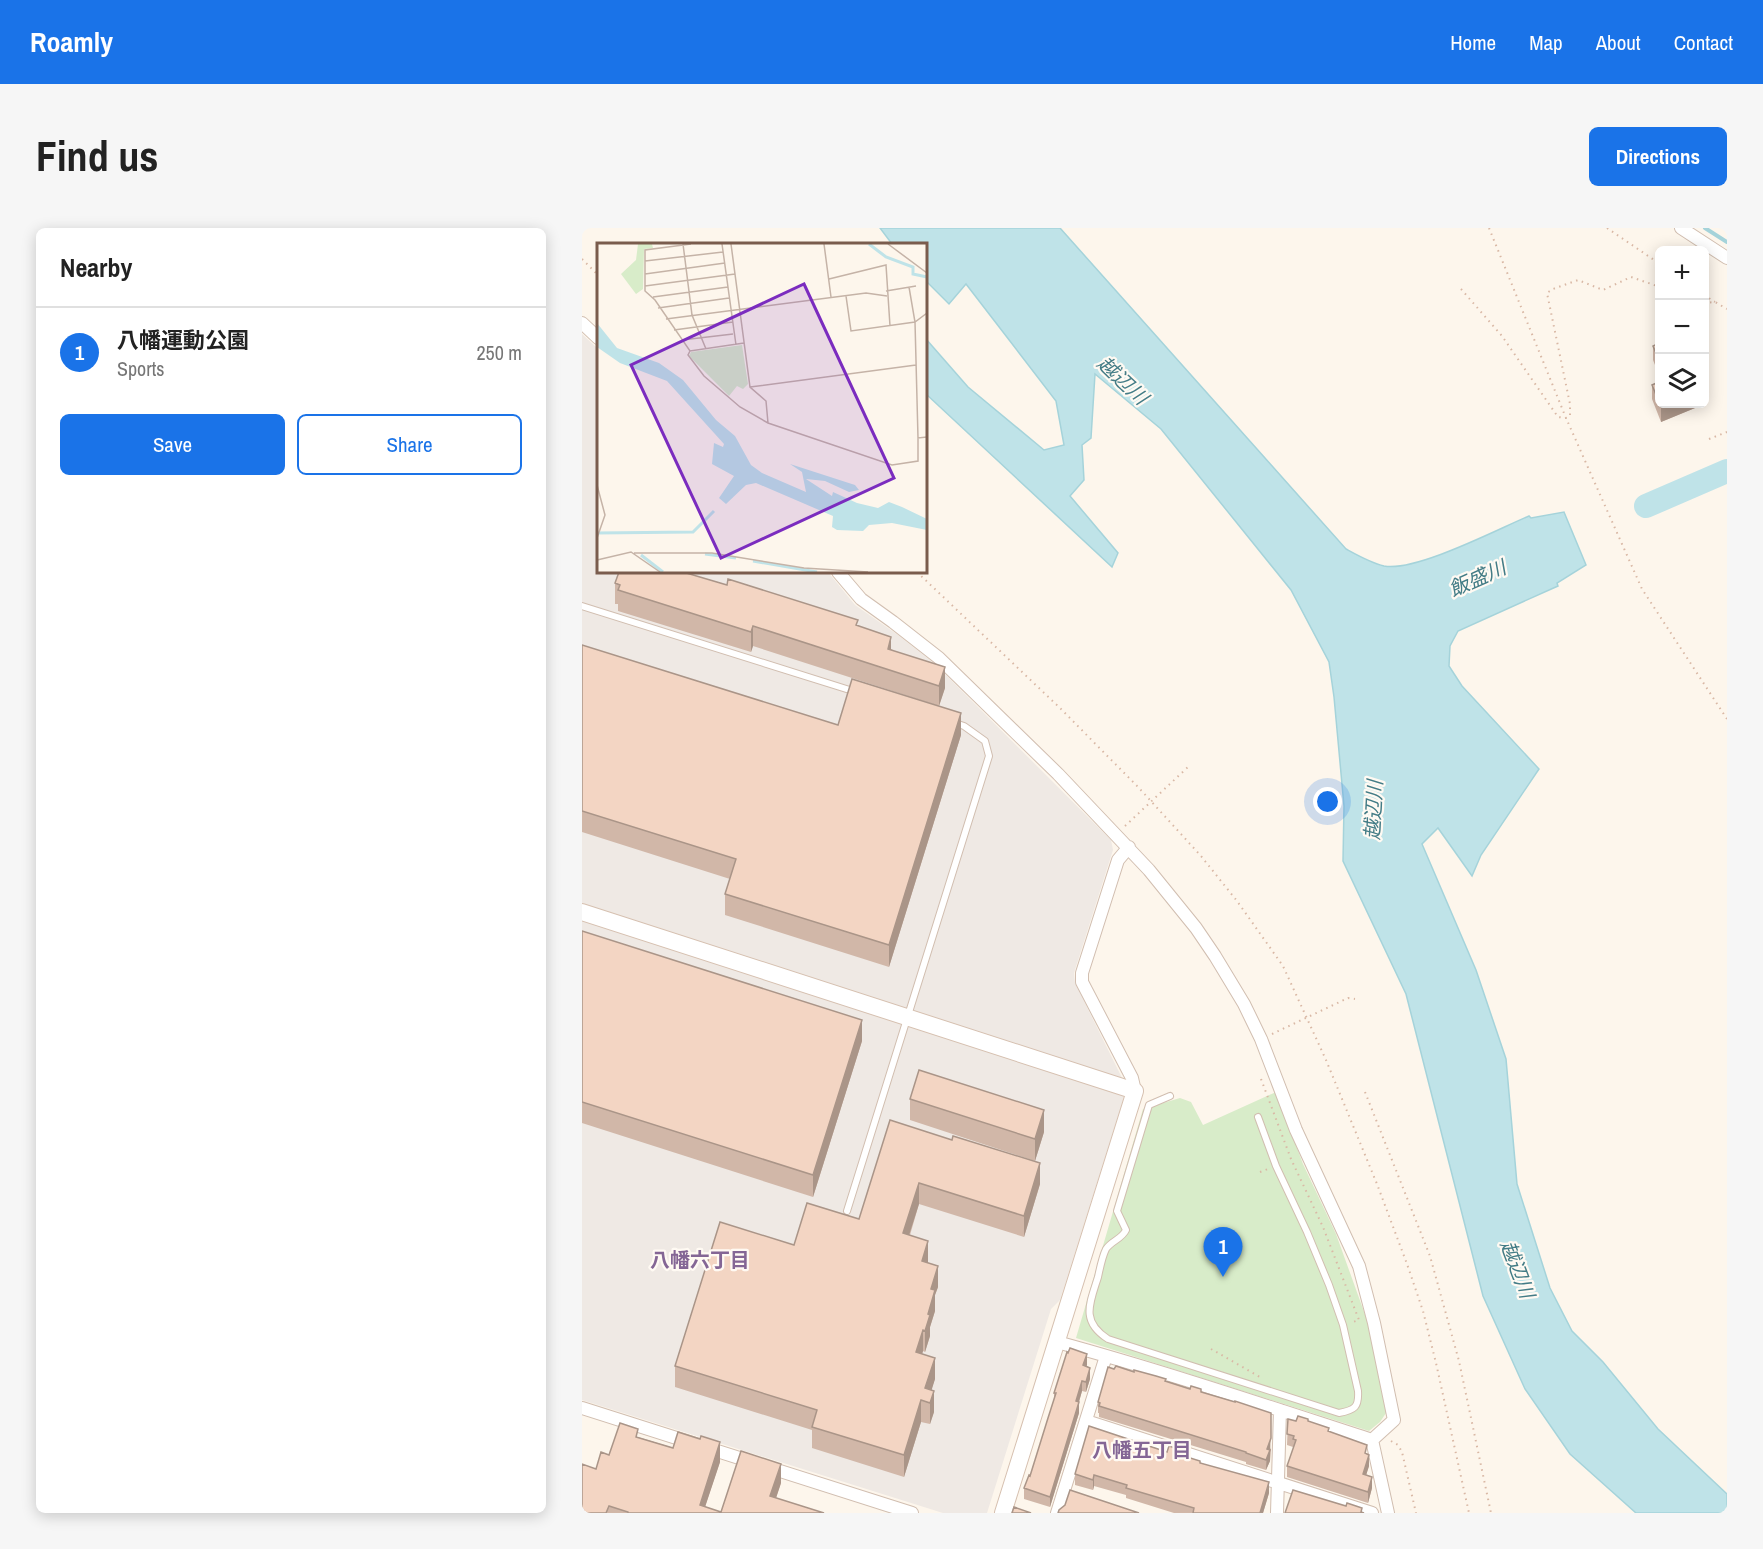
<!DOCTYPE html>
<meta charset="utf-8">
<style>
:root{--surface:#fff;--page:#f6f6f6;--text:#222;--muted:#767676;--line:#e0e0e0;--accent:#1a73e8}
body{margin:0;font-family:"Archivo Narrow","Noto Sans JP",sans-serif;background:var(--page);color:var(--text)}
.controls{position:absolute;right:18px;top:18px;display:grid;overflow:hidden;border-radius:9px;box-shadow:0 3px 15px #0003}
.controls button{width:54px;height:54px;display:grid;place-items:center;padding:0;border:0;border-bottom:2px solid var(--line);background:var(--surface);color:var(--text);font:30px sans-serif}
.you{position:absolute;left:746px;top:574px;width:21px;height:21px;margin:-15px;border:4px solid #fff;border-radius:50%;background:#1a73e8;box-shadow:0 0 0 9px #1a73e833}
.badge{display:grid;place-items:center;width:39px;height:39px;border-radius:50%;background:var(--accent);color:#fff;font-size:20px;font-weight:700}
.pin{position:absolute;translate:-50% -50px;filter:drop-shadow(0 2px 3px #0008)}
.pin::after{content:'';position:absolute;top:32px;width:21px;height:18px;background:inherit;clip-path:polygon(0 0,100% 0,50% 100%)}
.list{margin:0;padding:0;list-style:none}
h2{display:flex;justify-content:space-between;align-items:center;height:78px;margin:0;padding:0 24px;font-size:26px}
h2 small{font-size:20px;font-weight:400;color:var(--muted)}
.list li{display:grid;grid-template-columns:39px 1fr auto;gap:18px;align-items:center;box-sizing:border-box;height:90px;padding:0 24px;border-top:2px solid var(--line)}
.list b{display:block;font-size:22px;white-space:nowrap}
.list p{margin:0;font-size:20px;white-space:nowrap;color:var(--muted)}
.list em{font-size:20px;font-style:normal;color:var(--muted)}
.actions{display:flex;gap:12px;padding:18px 24px}
.actions a{flex:1;padding:14px 0;border:2px solid var(--accent);border-radius:9px;text-align:center;font-size:21px;color:var(--accent)}
.actions .main{background:var(--accent);color:#fff}
.icon{flex:none;width:33px;height:33px;fill:none;stroke:currentColor;stroke-width:2;stroke-linecap:round;stroke-linejoin:round}
.map{position:relative;flex:none;width:1145px;height:1285px;overflow:hidden;border-radius:9px}
header{display:flex;align-items:center;gap:36px;box-sizing:border-box;height:84px;padding:0 30px;background:var(--accent);color:#fff}
header strong{font-size:28px}
nav{display:flex;gap:33px;margin-inline-start:auto;font-size:21px}
.intro{display:flex;align-items:center;justify-content:space-between;box-sizing:border-box;height:144px;padding:0 36px}
h1{margin:0;font-size:42px}
.button{padding:15px 27px;border-radius:9px;background:var(--accent);color:#fff;font-size:21px;font-weight:700}
main{display:flex;gap:36px;padding:0 36px}
aside{flex:1;background:var(--surface);border-radius:9px;box-shadow:0 3px 15px #0003}
.map>svg:first-child{display:block}
</style>
<header>
<strong>Roamly</strong>
<nav><a>Home</a><a>Map</a><a>About</a><a>Contact</a></nav>
</header>
<div class="intro"><h1>Find us</h1><a class="button">Directions</a></div>
<main>
<aside>
<h2>Nearby<small></small></h2>
<ul class="list">
<li><span class="badge">1</span><div><b>八幡運動公園</b><p>Sports</p></div><em>250 m</em></li>
</ul>
<div class="actions"><a class="main">Save</a><a>Share</a></div>
</aside>
<div class="map">
<svg width="1145" height="1285" viewBox="0 0 1145 1285">
<rect width="100%" height="100%" fill="#fdf6ec"/>
<path fill="#efe9e4" d="M0 106 16 121V344H246L273 377 316 407 353 436 529 612 531 622 492 745 493 755 545 860 478 1072 469 1081 405 1285H361L0 1172Z"/>
<path fill="#d8ecc9" d="M694 864 721 936 754 1006 785 1092 804 1185 798 1194 787 1203 494 1110 561 881 598 870 609 874 621 897Z"/>
<path fill="#bfe3e8" stroke="#a5d3da" stroke-width="1.5" d="M298 0H478L764 321C775 327 789 335 802 338 834 344 916 301 947 288L949 290 982 284 1004 337 975 355 976 358 876 403 868 418 867 438 880 458 957 541 899 627 890 648 856 600 840 616 894 742 924 831 935 956 968 1060 990 1103 1021 1134 1076 1201 1145 1266V1285H1054L988 1226 943 1161 901 1068 824 766 761 633 762 578 752 469 747 434 709 362 579 201 513 146 509 210 500 217 502 252 488 268 536 325 530 339 344 166V111L386 159 462 222 482 217 474 173 384 56 367 76 344 53V16H310Z"/>
<g fill="none" stroke-linecap="round" stroke-linejoin="round">
<path stroke="#a5d3da" stroke-width="4" d="M1123 0 1145 14"/>
<path stroke="#bfe3e8" stroke-width="24" d="M1064 278 1145 243"/>
<defs>
<path id="lane" d="M0 378 274 464
M588 868 567 877 535 983 544 1002C540 1011 529 1013 524 1021 520 1029 518 1040 516 1049 508 1075 498 1093 526 1111L757 1185C773 1182 777 1179 776 1163L761 1097 747 1057 725 1004 694 938 676 889
M265 983 407 528 403 513 382 498 373 495"/>
<path id="street" d="M1099 0 1145 30
M0 95 16 110
M256 344 279 371 311 394 357 430 476 546 567 642 614 700 633 728 662 776 679 811 714 902 777 1038 792 1095 812 1192 790 1212
M547 619 536 632 500 745V754L550 850 553 863
M475 1114C581 1143 685 1178 790 1212L806 1285
M0 1180 330 1285
M504 1193 790 1285
M475 1285 524 1128
M695 1285 698 1182"/>
<path id="secondary" d="M0 684 553 863 421 1285"/>
</defs>
<use href="#lane" stroke="#d1beb0" stroke-width="8"/>
<use href="#street" stroke="#d1beb0" stroke-width="14"/>
<use href="#secondary" stroke="#d6c0b0" stroke-width="18"/>
<path stroke="#d9b8a5" stroke-width="2" stroke-dasharray="1.5 4.5" stroke-linecap="butt" d="M907 0 984 190 1060 361 1145 491
M1025 0 1078 36
M0 31 16 47
M879 61 920 108 976 189 984 190 988 187V176L965 65 971 61 996 52 1021 62 1049 49 1078 59
M1122 67 1133 74
M1122 75 1133 74 1145 81
M1127 211 1145 204
M335 344 479 481 557 560 619 628 655 673 701 738 744 832 795 956 825 1036 841 1083 854 1135 887 1285
M543 598 606 539
M690 806 766 770 773 771
M679 851 709 931 741 999 777 1092 771 1094
M783 864 848 1028 877 1133 909 1285
M678 944 686 941
M629 1121 678 1149
M809 1213 816 1217 820 1224 834 1285"/>
<use href="#lane" stroke="#fff" stroke-width="6"/>
<use href="#street" stroke="#fff" stroke-width="12"/>
<use href="#secondary" stroke="#fff" stroke-width="16"/>
</g>
<path fill="#d1b7a8" d="M1077 115V147L1071 132V118Z
M1070 157 1113 176V180L1079 194 1070 171Z
M33 355 276 397 363 460 357 478 171 418 169 424 36 383V376H33Z
M0 417 256 497 379 507 307 739 143 687V666L148 651 0 604Z
M0 703 280 813 231 969 0 895Z
M328 871 462 904 453 933 328 892Z
M370 912 458 956 442 1009 337 976 328 1007 346 1035 356 1059 353 1067V1083L348 1099V1108L343 1124 341 1123 340 1126 353 1151 349 1162 352 1184 348 1196 339 1194 322 1249 230 1220V1202L93 1159V1138L212 1017 277 991Z
M505 1137 504 1139 508 1151 504 1164 500 1163 497 1174V1185L468 1279 442 1271V1260L448 1248 472 1171V1165Z
M532 1141 552 1144 619 1164 689 1221 688 1233 684 1242 664 1236V1234L517 1189V1185H516V1174Z
M706 1191 714 1193H726L747 1204 785 1226 787 1238 784 1247 790 1260 786 1275 705 1249V1238L711 1221V1219L705 1217Z
M56 1209 138 1234 123 1279 139 1284 199 1255 194 1270 242 1285H0L14 1241 27 1227Z
M585 1224 606 1229 687 1265 681 1285H592L544 1270V1267L512 1258 511 1262 493 1257V1246Z"/>
<path fill="#aa9588" d="M1088 176H1113V180L1079 194V179Z
M171 398V418L169 424V404Z
M309 409V430L306 421Z
M363 439V460L357 478V458Z
M379 485V507L307 739V717Z
M280 792V813L231 969V947Z
M462 882V904L453 933V911Z
M458 935V956L442 1009V988Z
M337 955V976L321 1026V1005Z
M346 1013V1034L340 1054V1033Z
M356 1038V1059L353 1067V1083L348 1099V1108L343 1124V1103L349 1061Z
M341 1102V1123L334 1145V1124Z
M505 1126V1137L501 1148V1137Z
M353 1130V1151L346 1174 343 1160Z
M508 1140V1151L504 1164V1154Z
M500 1153V1163L494 1184V1173Z
M352 1163V1184L348 1196V1175Z
M339 1172V1194L322 1249V1227Z
M497 1174V1185L468 1279V1269Z
M689 1185 688 1233 684 1242 685 1221Z
M138 1214V1234L121 1285 118 1277Z
M787 1227V1238L781 1257V1246Z
M199 1236V1255L189 1285 188 1268Z
M512 1247V1258L511 1262V1252Z
M790 1249V1260L786 1275V1264Z
M687 1254V1265L681 1285H678Z"/>
<path fill="#f3d5c3" stroke="#aa9588" stroke-width="1.5" d="M1077 115V132L1071 118Z
M1077 154V176H1088L1079 179 1070 157Z
M37 344H101L145 357 146 351 276 392 274 397 309 409 306 421 363 439 357 458 171 398 169 404 36 362 38 357 33 355Z
M0 417 256 497 270 451 379 485 307 717 143 666 154 631 0 583Z
M0 703 280 792 231 947 0 874Z
M337 842 462 882 453 911 328 871Z
M308 892 370 912 371 908 458 935 442 988 337 955 321 1005 346 1013 340 1033 356 1038 349 1061 353 1062 346 1086 348 1087 343 1103 341 1102 334 1124 353 1130 343 1160 352 1163 348 1175 339 1172 322 1227 230 1199 235 1182 93 1138 138 994 212 1017 225 975 277 991Z
M488 1120 505 1126 501 1137 508 1140 504 1154 500 1153 494 1173 497 1174 468 1269 442 1260 447 1247 448 1248 466 1190 474 1165H472L485 1124 486 1125Z
M534 1138 552 1144V1142L574 1148 584 1151 583 1153 608 1161 609 1158 619 1161V1164L653 1174V1173L689 1185V1210L685 1221 688 1222 684 1232 664 1225V1224L517 1178 518 1175 516 1174 526 1139 532 1141Z
M716 1188 726 1191V1193L747 1200 746 1203 785 1217 783 1225 787 1227 781 1246 790 1249 786 1264 705 1238 714 1212 711 1211 712 1208 705 1206 706 1191 714 1193Z
M38 1195 56 1201 54 1209 91 1220 96 1204 118 1211 119 1208 138 1214 118 1277 139 1284 159 1223 199 1236 188 1268 242 1285H46V1284L27 1278 24 1285H0V1236L14 1241 19 1224 27 1227Z
M507 1198 585 1224 587 1218 606 1224 605 1229 618 1233V1235L687 1254 678 1285H611L612 1280 544 1260 545 1257 512 1247 511 1252 493 1246Z
M488 1262 557 1285H476L477 1282 483 1277Z
M711 1262 764 1278 765 1275 780 1280 779 1284 782 1285H703Z
M432 1279 449 1285H430Z"/>
<g text-anchor="middle" dominant-baseline="central" stroke-width="4.5" stroke-linejoin="round" paint-order="stroke">
<g font-size="20" font-style="italic" fill="#437c86" stroke="#fffaf3">
<text transform="translate(541 152) rotate(43)">越辺川</text>
<text transform="translate(895 350) rotate(-24)">飯盛川</text>
<text transform="translate(791 582) rotate(-87)">越辺川</text>
<text transform="translate(936 1041) rotate(69)">越辺川</text>
</g>
<g font-size="20" font-weight="bold" fill="#846695" stroke="#fffaf3">
<text x="118" y="1031">八幡六丁目</text>
<text x="560" y="1221">八幡五丁目</text>
</g>
</g>
<g transform="translate(15 15)">
<rect width="330" height="330" fill="#fdf6ec"/>
<path d="M41 1H55L56 5 47 6 46 46 39 51 24 31 39 17ZM145 102 151 141 146 146 140 143 132 153 92 113 94 109Z" fill="#d8ecc9"/>
<path d="M0 80 20 105 62 120 86 137 119 177 138 193 154 222 165 230 209 249 205 229 193 221 258 242 262 247 252 249 228 238 209 236 235 253 236 249 260 260 281 265 292 259 305 264 330 276V287L295 280 272 282 266 288 240 287 235 284 236 273 159 240 149 242 129 261 122 255 137 233 115 221 117 200 126 204 127 201 70 138 23 120 0 104Z" fill="#bfe3e8"/>
<path fill="none" stroke="#bfe3e8" stroke-width="3" d="M272 1 289 14 316 24V31L330 34M0 290 96 289 117 268M108 311 139 315M44 312 66 329M156 318 220 329"/>
<path fill="none" stroke="#c5b3a7" stroke-width="1.5" d="M86 1 95 72 109 106M94 1 48 7V48L58 57 93 108 147 100M125 1 139 102M134 1 153 144 169 158 171 180M227 1 234 54M291 1 330 30M48 18 126 9M48 31 128 20M232 36 289 22 293 83M48 43 138 31M312 44 318 79 321 195 330 194M289 48 319 43M249 53 254 88 318 79 330 70M56 54 131 44M61 65 132 55M69 76 269 50 290 53M77 87 136 79M85 97 136 91M93 108 91 112 107 133 143 164 171 180 295 222 321 218V195M153 144 319 122M0 242 8 272 0 295M37 310H115L207 325 271 329M0 317 34 309 63 329"/>
<path fill="#7b2cbf" fill-opacity="0.15" stroke="#7b2cbf" stroke-width="3" d="M207 41 297 235 124 315 34 122Z"/>
<rect width="330" height="330" fill="none" stroke="#7a5c4d" stroke-width="3"/>
</g>
</svg>
<div class="controls">
<button>+</button>
<button>−</button>
<button><svg class="icon" aria-label="layers" viewBox="0 0 24 24"><path d="M12 4l9 5-9 5-9-5zM3 14l9 5 9-5"/></svg></button>
</div>
<div class="you"></div>
<div class="pin badge" style="left:641px;top:1049px">1</div>
</div>
</main>
